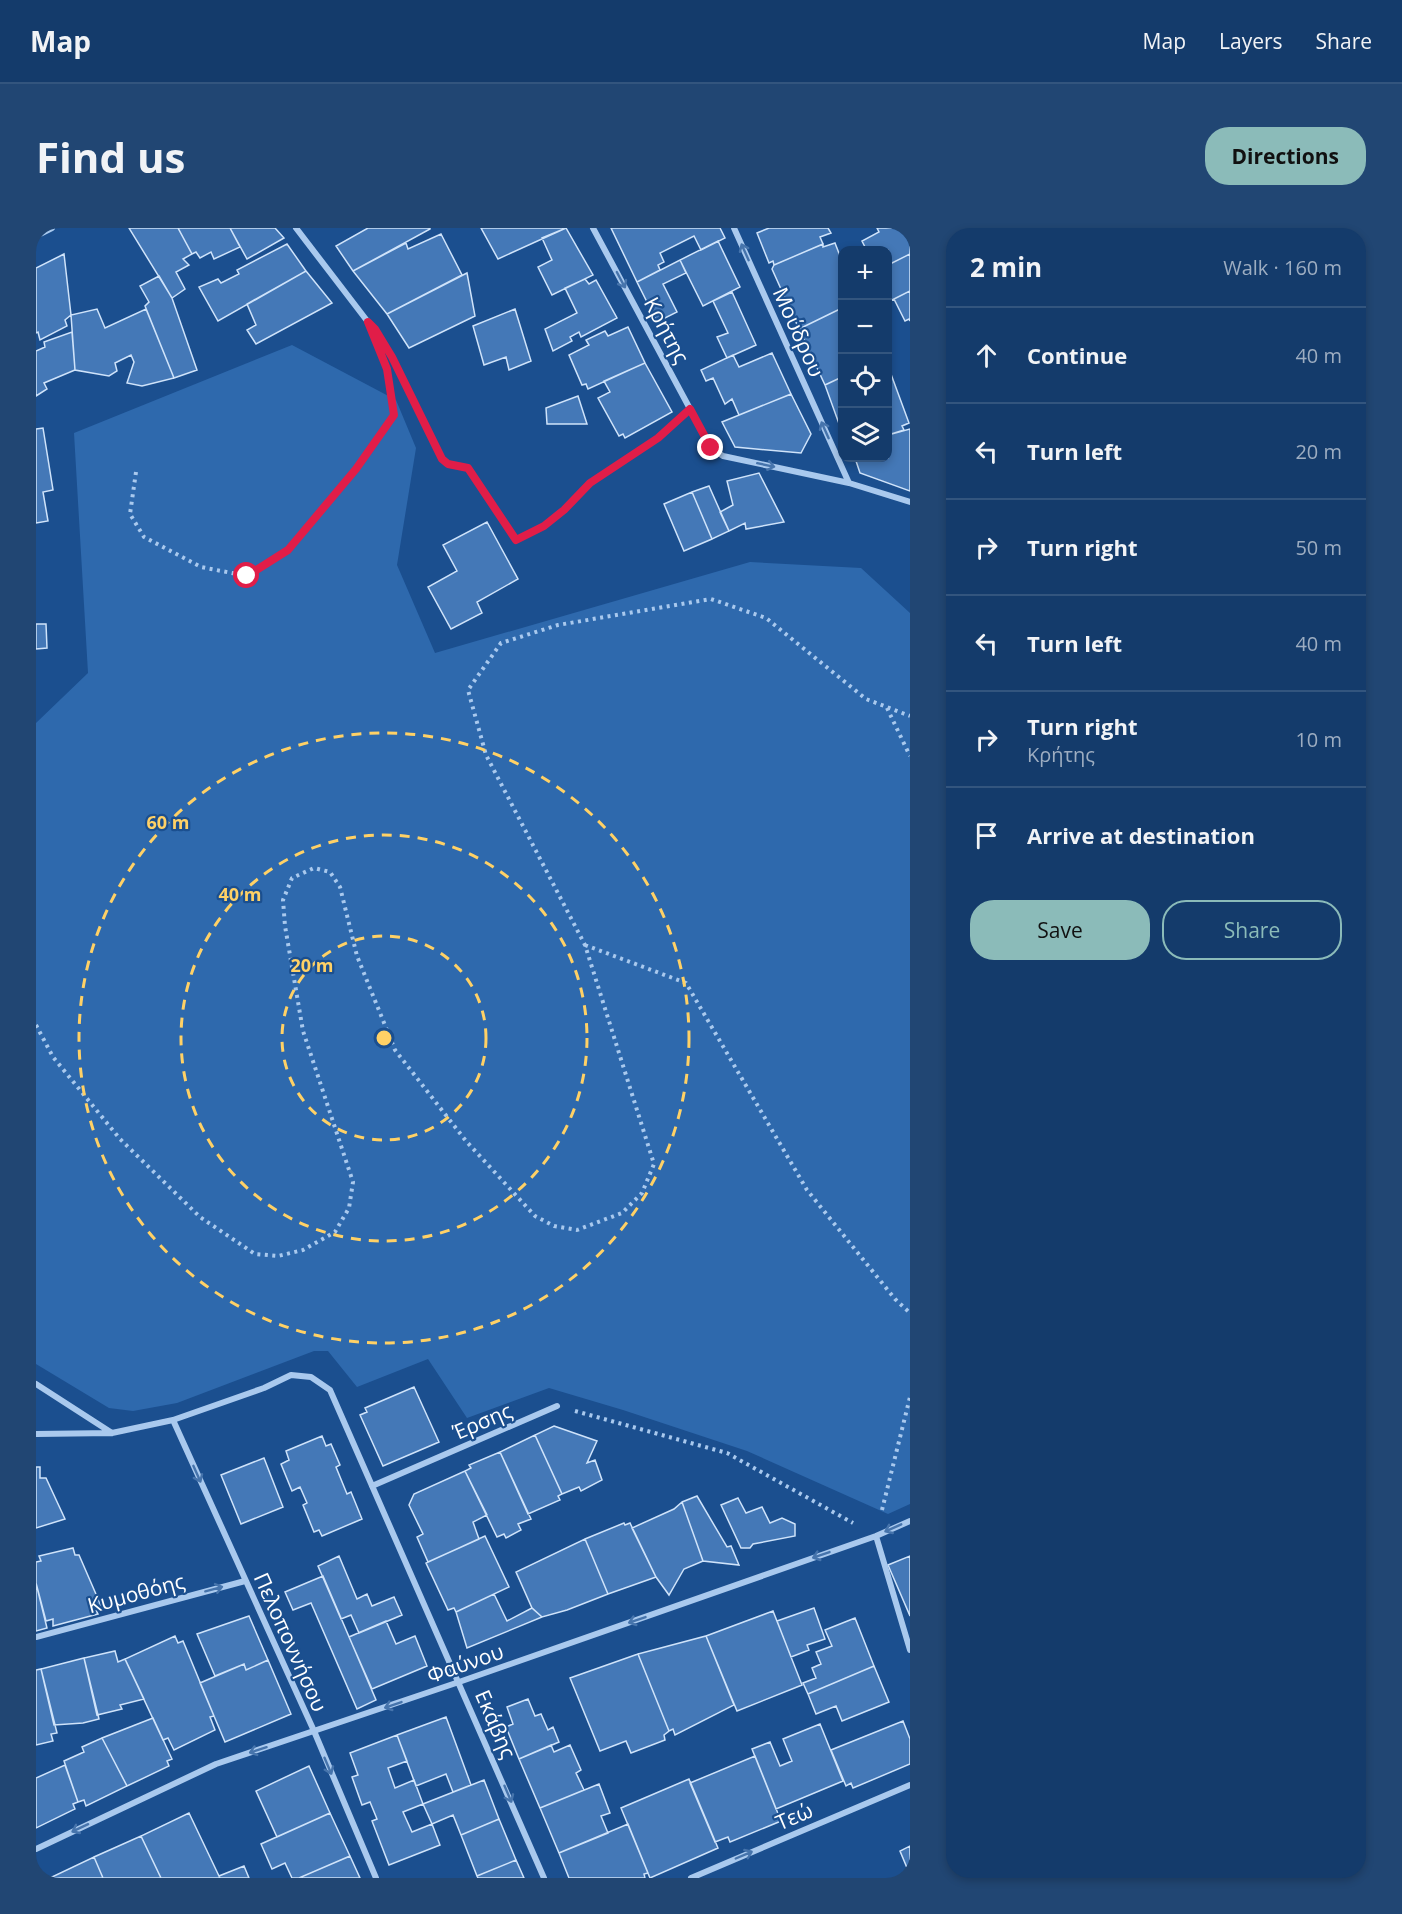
<!DOCTYPE html>
<meta charset="utf-8">
<style>
:root{--surface:#143b6b;--page:#214673;--text:#f1f3f6;--muted:#9dadc1;--line:#33557e;--accent:#8bbbb9}
body{margin:0;font-family:"Open Sans",sans-serif;background:var(--page);color:var(--text)}
.controls{position:absolute;right:18px;top:18px;display:grid;overflow:hidden;border-radius:12px;box-shadow:0 3px 9px #0003}
.controls button{width:54px;height:54px;display:grid;place-items:center;padding:0;border:0;border-bottom:2px solid var(--line);background:var(--surface);color:var(--text);font:30px sans-serif}
.stop{position:absolute;width:18px;height:18px;margin:-14px;border:4px solid #e11d48;border-radius:50%;background:#fff}
.stop.end{background:#e11d48;border-color:#fff;box-shadow:0 2px 6px #0008}
.list{margin:0;padding:0;list-style:none}
h2{display:flex;justify-content:space-between;align-items:center;height:78px;margin:0;padding:0 24px;font-size:26px}
h2 small{font-size:20px;font-weight:400;color:var(--muted)}
.list li{display:grid;grid-template-columns:39px 1fr auto;gap:18px;align-items:center;box-sizing:border-box;height:96px;padding:0 24px;border-top:2px solid var(--line)}
.list b{display:block;font-size:22px;white-space:nowrap}
.list p{margin:0;font-size:20px;white-space:nowrap;color:var(--muted)}
.list em{font-size:20px;font-style:normal;color:var(--muted)}
.actions{display:flex;gap:12px;padding:18px 24px}
.actions a{flex:1;padding:14px 0;border:2px solid var(--accent);border-radius:24px;text-align:center;font-size:21px;color:var(--accent)}
.actions .main{background:var(--accent);color:#111}
.icon{flex:none;width:33px;height:33px;fill:none;stroke:currentColor;stroke-width:2;stroke-linecap:round;stroke-linejoin:round}
.map{position:relative;flex:none;width:874px;height:1650px;overflow:hidden;border-radius:24px}
header{display:flex;align-items:center;gap:36px;box-sizing:border-box;height:84px;padding:0 30px;background:var(--surface);border-bottom:2px solid var(--line)}
header strong{font-size:28px}
nav{display:flex;gap:33px;margin-inline-start:auto;font-size:21px}
.intro{display:flex;align-items:center;justify-content:space-between;box-sizing:border-box;height:144px;padding:0 36px}
h1{margin:0;font-size:42px}
.button{padding:15px 27px;border-radius:24px;background:var(--accent);color:#111;font-size:21px;font-weight:700}
main{display:flex;gap:36px;padding:0 36px}
aside{flex:1;background:var(--surface);border-radius:24px;box-shadow:0 3px 9px #0003}
.map>svg:first-child{display:block}
</style>
<header>
<strong>Map</strong>
<nav><a>Map</a><a>Layers</a><a>Share</a></nav>
</header>
<div class="intro"><h1>Find us</h1><a class="button">Directions</a></div>
<main>
<div class="map">
<svg width="874" height="1650" viewBox="0 0 874 1650">
<rect width="100%" height="100%" fill="#1b4f8f"/>
<path fill="#2e69ad" d="M256 117 360 172 380 220 361 337 399 425 714 334 825 340 874 385V1276L852 1286 711 1223 587 1182 513 1160 431 1190 392 1131 321 1159 292 1123H278L141 1175 97 1183 73 1180 0 1136V495L52 445 38 205Z"/>
<path fill="#4478b7" stroke="#cfe3fa" stroke-width="1.5" d="M93 0H142L156 26 147 31 153 37 140 44 149 61 136 70Z
M142 0H194L204 19 178 31 175 24 164 30 160 24 156 26Z
M194 0H239L248 10 211 31Z
M332 0H394V1L317 43 300 18Z
M445 0H530L462 31Z
M530 0 557 47 516 67 502 39 516 32 506 10Z
M575 0H684L689 10 665 22 658 8 624 25 628 34 622 37 624 42 601 54Z
M733 0H792L795 5 784 9 787 16 738 37 737 33 733 35 721 5Z
M841 0H874V26L852 37V22H827L830 21 826 13 843 4Z
M405 6 426 47 351 86 317 43 370 15 372 21Z
M682 13 704 59 667 78 644 32Z
M799 15 806 33V80L763 101 736 41 738 37 787 16V19Z
M251 16 270 43 182 93 163 59 182 51 185 55 203 46 201 42Z
M28 26 35 87 29 92 31 98 4 112 2 104 0 105V40Z
M874 26V63L852 74V37Z
M644 32 650 45 627 56 641 84 621 94 601 54Z
M270 43 296 75 220 116 211 102 220 97 211 76Z
M431 45 439 88 373 120 351 86Z
M123 48 136 70 161 142 138 150 109 78 113 74 104 58Z
M549 51 553 56 560 52 581 90 545 109 543 104 534 109 536 113 517 123 509 101 541 85 529 60Z
M874 63V93L873 91 869 93 858 71Z
M696 64 720 117 691 130 681 109 692 105 677 73Z
M806 80V149L789 157 763 101Z
M61 81 69 100 110 81 138 150 106 158 91 155 98 134 95 127 79 135 81 143 73 148 39 142 35 87Z
M479 81 495 133 473 142 470 129 448 137 437 98Z
M592 99 609 135 552 161 550 156 546 157 533 127 553 117 550 112 569 103 572 108Z
M36 104 39 142 8 155 11 161 0 168V123L9 119 8 114Z
M736 125 755 166 703 187 696 171 689 176 677 150 670 153 665 142 697 127 703 139Z
M609 135 636 184 589 210 587 206 583 208 562 170 574 164 568 153Z
M852 138 873 195 866 198 868 202 852 207Z
M806 149V204L789 157Z
M755 166 775 206 765 225 699 219 686 194Z
M542 168 551 196H511L510 180Z
M7 200 17 262 7 264 12 293 0 295V201Z
M874 201V263L824 245 819 230H852V207Z
M723 245 748 294 710 301 709 295 693 303 684 284 697 277 691 253Z
M673 258 693 303 676 311 656 264Z
M656 264 676 311 648 323 628 276Z
M451 294 482 351 441 374 446 385 415 401 392 359 421 343 407 317Z
M0 396H10L11 420 0 421Z
M378 1159 403 1214 347 1238 324 1187 331 1184 329 1180Z
M518 1198 561 1213 551 1235 559 1232 566 1252 545 1263 543 1259 526 1266 499 1207Z
M499 1207 526 1266 522 1268 524 1272 492 1286 464 1224Z
M286 1208 290 1218 295 1216 304 1237 300 1239 311 1266 315 1264 326 1291 286 1308 283 1302 278 1304 267 1277 271 1275 264 1259 256 1263 245 1236 253 1232 250 1223Z
M464 1224 495 1291 482 1296 485 1302 470 1310 468 1306 461 1309 429 1243 435 1240 433 1237Z
M228 1230 247 1279 205 1296 185 1247Z
M0 1239H4V1250H10L29 1291 0 1300Z
M429 1243 451 1287 437 1294 443 1311 392 1334 381 1309 387 1306 373 1277 378 1266Z
M661 1268 691 1319 695 1318 703 1337 667 1333 646 1274Z
M702 1270 710 1285 726 1279 734 1295 746 1290 759 1296V1308L717 1316 714 1320H705L685 1277Z
M646 1274 667 1333 648 1341 633 1367 620 1349 596 1300 638 1281Z
M588 1295 589 1297 594 1295 620 1349 572 1366 549 1311Z
M449 1308 473 1359 420 1384 418 1380 412 1382 390 1335Z
M549 1311 572 1366 531 1382 506 1389 496 1380 480 1344Z
M37 1320 39 1327H43L66 1380 60 1382 62 1386 17 1398V1391L10 1393 0 1355V1334L5 1333 3 1328Z
M303 1328 321 1371 331 1366 336 1378 358 1369 366 1387 323 1405 315 1387 305 1391 282 1338Z
M874 1328V1388L852 1337Z
M287 1348 340 1472 321 1481 275 1375 257 1382 249 1364Z
M0 1355 11 1400 0 1403Z
M458 1366 471 1393 496 1380 506 1389 431 1420 420 1384Z
M778 1380 789 1411 771 1417 773 1422 755 1429 741 1393Z
M737 1383 766 1457 701 1483 670 1408Z
M213 1388 232 1432 210 1442 208 1436 179 1448 161 1406Z
M819 1390 838 1438 772 1466 767 1455 780 1450 776 1440 785 1436 780 1424 796 1418 789 1402Z
M350 1393 360 1416 379 1408 391 1438 336 1461 313 1409Z
M139 1408 142 1415 147 1413 178 1488 174 1489 179 1502 138 1522 132 1510 127 1512 89 1431Z
M670 1408 698 1477 639 1507 637 1501 633 1503 602 1426Z
M79 1423 82 1434 89 1431 108 1471 84 1477 86 1481 61 1487 48 1430Z
M602 1426 633 1503 628 1507 629 1512 595 1525 590 1513 564 1523 534 1450Z
M48 1430 63 1491 47 1495 18 1497 5 1441Z
M232 1432 255 1486 189 1514 164 1455 208 1436 210 1442Z
M838 1438 853 1474 806 1493 800 1478 780 1486 772 1466Z
M5 1441 21 1505 15 1506 17 1513 0 1517V1442Z
M492 1471 499 1488 505 1486 512 1502 517 1499 523 1514 483 1531 470 1499 477 1496 471 1479Z
M410 1489 435 1557 417 1564 410 1546 380 1558 361 1507Z
M117 1490 136 1531 131 1533 133 1538 91 1558 66 1510Z
M867 1493 874 1511V1536L817 1560 815 1555 810 1558 795 1522Z
M784 1496 807 1553 740 1581 716 1521 734 1514 744 1538 756 1533 747 1511Z
M361 1507 371 1533 352 1540 359 1560 378 1552 387 1576 367 1584 376 1604 396 1596 404 1617 353 1637 336 1593 341 1591 334 1574 326 1577 316 1549 322 1547 314 1525Z
M66 1510 91 1558 50 1578 48 1572 42 1574 28 1533 48 1524 46 1519Z
M515 1517 518 1524 534 1517 545 1542 540 1545 548 1562 504 1580 483 1531Z
M719 1528 745 1593 694 1614 692 1609 679 1614 654 1555Z
M29 1537 42 1574 37 1576 39 1581 0 1600V1550Z
M273 1538 294 1585 241 1609 220 1563Z
M653 1551 682 1620 614 1650 585 1580Z
M448 1552 463 1591 425 1607 417 1587 396 1596 387 1576Z
M563 1556 574 1585 565 1588 572 1605 523 1625 504 1580Z
M153 1585 183 1648 184 1650H125L105 1608Z
M294 1585 314 1628 263 1650H256L249 1635 236 1641 225 1616Z
M463 1591 480 1632 441 1648 425 1607Z
M592 1596 612 1645 608 1646 609 1650H533L523 1625Z
M105 1608 125 1650H67L58 1629Z
M874 1618V1647L864 1623Z
M314 1628 324 1650H263Z
M58 1629 67 1650H14Z
M480 1632 488 1650H442L441 1648Z
M208 1638 213 1650H184L183 1648Z"/>
<g fill="none" stroke-linecap="round" stroke-linejoin="round">
<path stroke="#a9c9ee" stroke-width="4" stroke-dasharray="3 4.5" stroke-linecap="butt" d="M343 108 356 129 406 231 412 236 432 240 480 312 508 298 528 282 554 255 622 210 638 195
M100 244 94 286 108 309 165 339 211 348 252 322 320 241 358 187 351 141 339 111
M851 480 874 528
M549 717 650 755 771 962 859 1071 874 1085
M0 797 17 829 84 911 164 989 219 1026 242 1028 267 1022 299 1004 313 980 317 954 267 803 249 698 247 672 256 650 278 640 294 644 304 659 321 728 359 822 430 913 499 988 518 998 541 1002 586 985 606 965 618 936 549 717 450 527 432 462 465 415 522 397 675 371 730 390 830 471 874 488
M539 1183 691 1225 817 1295
M846 1282 874 1169"/>
<path stroke="#a9c9ee" stroke-width="6" d="M260 0 332 94
M557 0 675 220 687 228 813 255 874 274
M698 0 813 255
M0 8 16 0
M0 1156 76 1205
M137 1192 278 1503 340 1650
M0 1206 76 1205 137 1192 228 1160 255 1147 275 1149 294 1162 508 1650
M336 1258 521 1178
M840 1308 874 1422
M0 1409 209 1353
M0 1621 180 1536 423 1454 840 1308 874 1293
M655 1650 874 1557"/>
</g>
<defs><path id="oneway-shaft" d="M-6 0H5M1.5-3L5.5 0L1.5 3" fill="none" stroke-width="1.6" stroke-linecap="round" stroke-linejoin="round" transform="scale(1.5)"/></defs>
<g stroke="#4674ac">
<use href="#oneway-shaft" transform="translate(709 24) rotate(-114)"/>
<use href="#oneway-shaft" transform="translate(585 52) rotate(62)"/>
<use href="#oneway-shaft" transform="translate(789 202) rotate(-114)"/>
<use href="#oneway-shaft" transform="translate(730 237) rotate(12)"/>
<use href="#oneway-shaft" transform="translate(161 1246) rotate(66)"/>
<use href="#oneway-shaft" transform="translate(857 1300) rotate(156)"/>
<use href="#oneway-shaft" transform="translate(785 1327) rotate(161)"/>
<use href="#oneway-shaft" transform="translate(178 1361) rotate(-15)"/>
<use href="#oneway-shaft" transform="translate(601 1392) rotate(161)"/>
<use href="#oneway-shaft" transform="translate(357 1477) rotate(161)"/>
<use href="#oneway-shaft" transform="translate(222 1522) rotate(162)"/>
<use href="#oneway-shaft" transform="translate(292 1538) rotate(67)"/>
<use href="#oneway-shaft" transform="translate(472 1566) rotate(67)"/>
<use href="#oneway-shaft" transform="translate(44 1600) rotate(155)"/>
<use href="#oneway-shaft" transform="translate(708 1627) rotate(-23)"/>
</g>
<g fill="none" stroke-linecap="round" stroke-linejoin="round">
<path stroke="#e11d48" stroke-width="8" d="M211 348 252 322 320 241 358 187 351 141 332 94 339 101 356 129 406 231 412 236 432 240 480 312 508 298 528 282 554 255 622 210 654 181 675 220"/>
</g>
<g fill="none" stroke="#ffd166" stroke-width="3" stroke-dasharray="10 8">
<circle cx="348" cy="810" r="102"/>
<circle cx="348" cy="810" r="203"/>
<circle cx="348" cy="810" r="305"/>
</g>
<g text-anchor="middle" dominant-baseline="central" stroke-width="4.5" stroke-linejoin="round" paint-order="stroke">
<g font-size="21" fill="#fff" stroke="#1b4f8f">
<text transform="translate(631 102) rotate(62)">Κρήτης</text>
<text transform="translate(763 104) rotate(66)">Μούδρου</text>
<text transform="translate(446 1193) rotate(-23)">Έρσης</text>
<text transform="translate(100 1365) rotate(-15)">Κυμοθόης</text>
<text transform="translate(255 1414) rotate(66)">Πελοποννήσου</text>
<text transform="translate(429 1435) rotate(-19)">Φαύνου</text>
<text transform="translate(460 1496) rotate(67)">Εκάβης</text>
<text transform="translate(758 1588) rotate(-23)">Τεώ</text>
</g>
</g>
<circle cx="348" cy="810" r="9" fill="#ffd166" stroke="#1b4f8f" stroke-width="3"/>
<g font-size="18" text-anchor="middle" font-weight="bold" fill="#ffd166" stroke="#1b4f8f" stroke-width="4.5" stroke-linejoin="round" paint-order="stroke">
<text x="132" y="601">60 m</text>
<text x="204" y="673">40 m</text>
<text x="276" y="744">20 m</text>
</g>
</svg>
<div class="controls">
<button>+</button>
<button>−</button>
<button><svg class="icon" aria-label="locate" viewBox="0 0 24 24"><circle cx="12" cy="12" r="6"/><path d="M12 2v4M12 18v4M2 12h4M18 12h4"/></svg></button>
<button><svg class="icon" aria-label="layers" viewBox="0 0 24 24"><path d="M12 4l9 5-9 5-9-5zM3 14l9 5 9-5"/></svg></button>
</div>
<div class="stop" style="left:211px;top:348px"></div>
<div class="stop end" style="left:675px;top:220px"></div>
</div>
<aside>
<h2>2 min<small>Walk · 160 m</small></h2>
<ul class="list">
<li><svg class="icon" aria-label="ahead" viewBox="0 0 24 24"><path d="M12 20V5M6 11l6-6 6 6"/></svg><div><b>Continue</b></div><em>40 m</em></li>
<li><svg class="icon" aria-label="left" viewBox="0 0 24 24"><path d="M17 20v-9H6M10 6l-5 5 5 5"/></svg><div><b>Turn left</b></div><em>20 m</em></li>
<li><svg class="icon" aria-label="right" viewBox="0 0 24 24"><path d="M7 20v-9h11M14 6l5 5-5 5"/></svg><div><b>Turn right</b></div><em>50 m</em></li>
<li><svg class="icon" aria-label="left" viewBox="0 0 24 24"><path d="M17 20v-9H6M10 6l-5 5 5 5"/></svg><div><b>Turn left</b></div><em>40 m</em></li>
<li><svg class="icon" aria-label="right" viewBox="0 0 24 24"><path d="M7 20v-9h11M14 6l5 5-5 5"/></svg><div><b>Turn right</b><p>Κρήτης</p></div><em>10 m</em></li>
<li><svg class="icon" aria-label="arrive" viewBox="0 0 24 24"><path d="M6 21V4h12l-3 4 3 4H6"/></svg><div><b>Arrive at destination</b></div></li>
</ul>
<div class="actions"><a class="main">Save</a><a>Share</a></div>
</aside>
</main>
